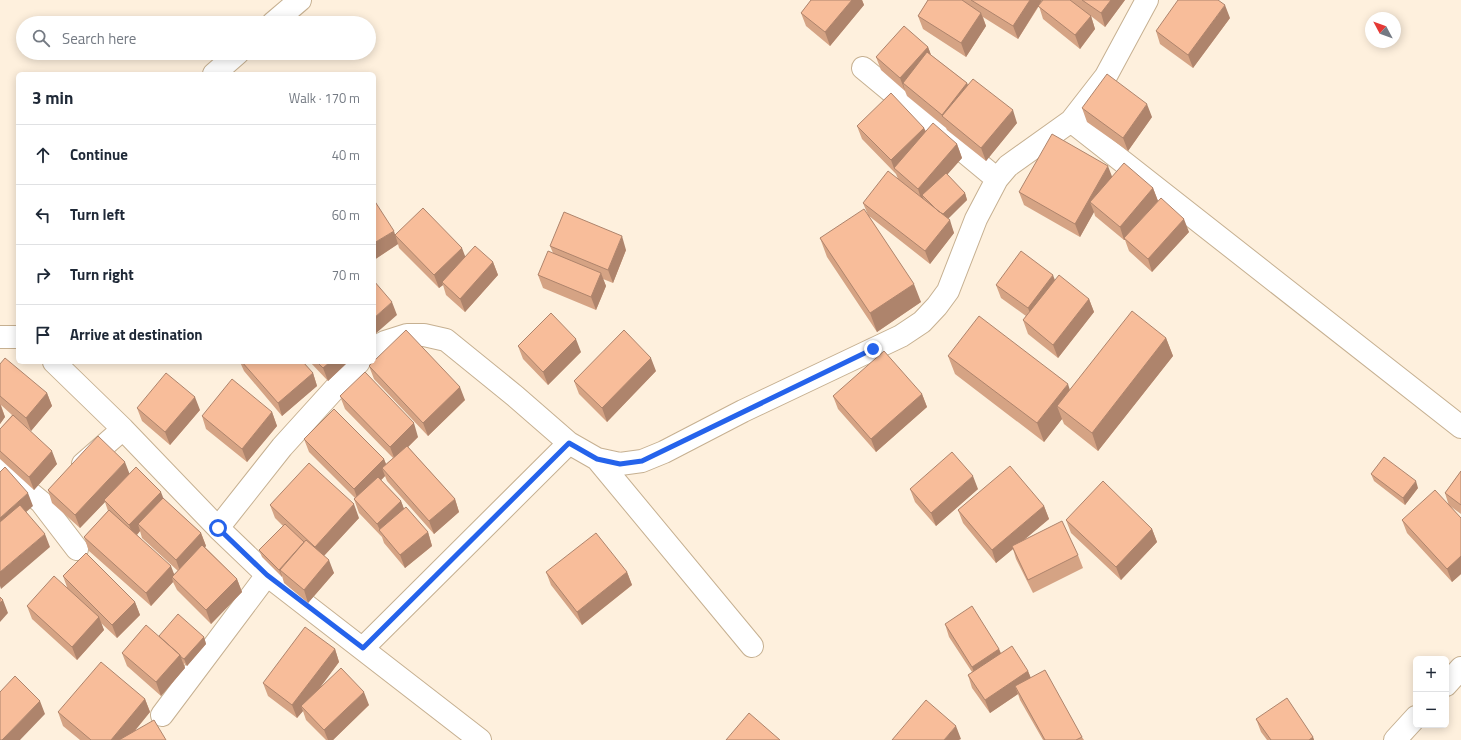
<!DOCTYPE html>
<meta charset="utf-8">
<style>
:root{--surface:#fff;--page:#f6f6f7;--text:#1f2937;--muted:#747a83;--line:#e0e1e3}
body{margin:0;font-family:"Titillium Web",sans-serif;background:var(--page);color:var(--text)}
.controls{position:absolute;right:12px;bottom:12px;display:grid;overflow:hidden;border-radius:6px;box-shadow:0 2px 10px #0003}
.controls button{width:36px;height:36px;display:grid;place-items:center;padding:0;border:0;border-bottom:1px solid var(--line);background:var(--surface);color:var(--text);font:20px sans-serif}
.compass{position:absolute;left:1365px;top:12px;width:36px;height:36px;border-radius:50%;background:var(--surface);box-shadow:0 2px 10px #0003;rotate:311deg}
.stop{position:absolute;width:12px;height:12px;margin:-9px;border:3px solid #2563eb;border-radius:50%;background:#fff}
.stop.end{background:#2563eb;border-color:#fff;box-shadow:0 1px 4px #0008}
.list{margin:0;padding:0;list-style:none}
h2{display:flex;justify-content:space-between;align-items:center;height:52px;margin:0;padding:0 16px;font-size:17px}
h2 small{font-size:13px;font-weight:400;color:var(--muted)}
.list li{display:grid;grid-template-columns:26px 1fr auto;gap:12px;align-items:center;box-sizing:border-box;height:60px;padding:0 16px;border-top:1px solid var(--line)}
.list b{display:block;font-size:15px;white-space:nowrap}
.list em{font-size:13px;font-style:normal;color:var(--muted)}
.icon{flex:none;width:22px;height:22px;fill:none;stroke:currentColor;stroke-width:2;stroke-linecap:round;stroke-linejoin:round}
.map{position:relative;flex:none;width:1461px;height:740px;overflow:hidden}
.search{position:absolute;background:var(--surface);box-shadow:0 2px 10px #0003;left:16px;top:16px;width:360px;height:44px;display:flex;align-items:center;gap:10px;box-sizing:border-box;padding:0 14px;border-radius:22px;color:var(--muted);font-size:15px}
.panel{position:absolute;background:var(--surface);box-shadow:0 2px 10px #0003;left:16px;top:72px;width:360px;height:292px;border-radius:6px}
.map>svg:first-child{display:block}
</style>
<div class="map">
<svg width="1461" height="740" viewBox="0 0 1461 740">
<rect width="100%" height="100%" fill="#fef0dd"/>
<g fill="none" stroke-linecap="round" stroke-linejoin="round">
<defs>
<path id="minor" d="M273 23 300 0
M863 68 997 179
M214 74 238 53
M1071 121 1461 427
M0 337H18
M374 348 385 342 407 335H424L446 340 515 396 569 443 597 459 620 464 642 461 664 452 743 411 901 336 922 322 937 306 948 291 976 219 997 179 1008 166 1071 121 1106 76 1147 0
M54 362 123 429 218 528 267 575 480 740
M597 459 752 646
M83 464 123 429
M0 468 41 502 77 549
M218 528 282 447 359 362
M363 648 569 443
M1446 685 1461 668
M162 715 267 575
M1395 740 1416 717"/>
</defs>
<use href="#minor" stroke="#c6b091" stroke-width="24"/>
<use href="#minor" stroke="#fff" stroke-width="22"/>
</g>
<path fill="#d5a384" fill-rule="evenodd" d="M811 0H862L864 5 830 46 806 26 801 13Z
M928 0H1042L1040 4 1043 0H1125L1105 27 1082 9 1091 16 1095 29 1080 49 1043 19 1039 6 1018 39 983 17 986 26 966 57 923 29 918 16Z
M1230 18 1193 68 1160 44 1156 31Z
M928 47 931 55 967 83 968 85 1017 123 986 161 947 130 946 128 907 96 905 91 881 70 876 57Z
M1082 108 1152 117 1128 151 1087 122Z
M857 126 924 128 926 131 957 144 962 158 947 175 965 193 967 200 948 218 954 233 930 264 869 216 921 302 877 332 827 257 820 238 868 215 863 203 898 179 896 174 862 139Z
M1112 177 1153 188 1158 201 1189 232 1152 272 1129 251 1125 240H1124L1095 216 1094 212 1080 237 1024 205 1019 192Z
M395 235 465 257 493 262 498 275 465 312 446 295 443 285 439 288 399 248 398 244 374 260Z
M550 246 626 250 613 283 603 279 606 286 596 310 543 288 538 275 553 253Z
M1055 280 1089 299 1094 312 1058 358 1028 334 1023 320 1026 316 1001 298 996 285Z
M1166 338 1173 356 1098 451 1064 424 1062 419 1044 442 955 374 948 356 1070 390Z
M518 346 581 352 548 385 523 359Z
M240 362H303L313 373 317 386 282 416 244 371Z
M310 362H348L328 381Z
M0 364 47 393 52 406 31 431 19 421 57 464 34 490 0 459V429L12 415 1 405 5 417 0 424Z
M369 366 465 400 428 436 374 379Z
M656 371 607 422 579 394 574 381Z
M922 394 927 407 876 452 838 409 833 396Z
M340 396 418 437 408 447 455 499 459 512 434 534 387 481 385 476 381 480 401 501 404 509 428 532 432 546 405 568 384 543 382 537 359 513 354 499 355 498 309 452 304 439 384 459 386 464 393 458 345 409Z
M137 408 200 410 170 445 142 421Z
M272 412 277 426 247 462 206 429 202 416Z
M1461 471V514L1450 506 1461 518V574L1452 582 1407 533 1402 520 1449 506 1445 493Z
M129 474 164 499 201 533 206 546 205 547 237 579 242 592 211 624 177 590 173 582 151 606 89 551 84 537 108 511 105 502 80 528 52 503 48 490ZM140 531 142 538 178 571 174 574 137 535Z
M1371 474 1418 488 1405 505 1374 481Z
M910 489H978L936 526 915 502Z
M270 505 359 518 324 556 334 573 308 603 284 583 282 576V577L262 557 259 550 283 526 275 518Z
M1044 506 1049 519 1024 540 1078 555 1083 568 1033 593 1016 559 1013 549 996 563 963 523 958 510Z
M1066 520 1152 529 1157 542 1121 580 1071 533Z
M546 572H627L632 585 582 625 551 585Z
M63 576 135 602 140 615 117 638 101 623 104 630 77 660 32 619 27 606 67 587Z
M945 624 999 649 1001 653 1028 671 1031 678 1082 737 1084 740H1043L1020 700 1018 694 990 713 972 688 968 675 972 672 949 637Z
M204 637 206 644 187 666 184 663 185 668 161 696 127 666 122 653Z
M335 649 339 662 319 689 369 705 333 740H326L306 720 303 711 297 718 268 696 263 683Z
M145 699 150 712 134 732 166 740H80L63 726 58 712Z
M1256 719 1313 737 1314 740H1267L1261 732Z"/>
<path fill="#ae846c" d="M852 0H862L864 5 830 46 825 32Z
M1030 0H1042L1018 39 1013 26Z
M1111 0H1125L1105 27 1101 13Z
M1225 5 1230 18 1193 68 1188 55Z
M981 13 986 26 966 57 961 43Z
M1091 16 1095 29 1080 49 1075 35Z
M928 47 933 60 903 83 905 91 900 78Z
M967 83 972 97 943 117 942 115Z
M1147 104 1152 117 1128 151 1123 138Z
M1013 110 1017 123 986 161 981 148Z
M924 128 929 141 894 168 896 174 891 160Z
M957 144 962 158 926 198 922 195 924 200 922 202 918 189Z
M1108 166 1113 179 1090 202 1094 212 1080 237 1075 224Z
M1153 188 1158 201 1124 238 1125 240H1124L1120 227Z
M965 193 967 200 945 222 942 215Z
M1184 219 1189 232 1152 272 1148 259Z
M950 220 954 233 930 264 925 251Z
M394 231 398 244 374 260V243Z
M622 236 626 250 613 283 608 270Z
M462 248 467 261 442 282 443 285 439 288 434 275Z
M493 262 498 275 465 312 460 299Z
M601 273 606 286 596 310 591 297Z
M1053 275 1058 288 1033 321 1028 308Z
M914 284 921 302 877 332 870 313Z
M1089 299 1094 312 1058 358 1053 345Z
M392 302 397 315 374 335V318Z
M1166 338 1173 356 1098 451 1092 433Z
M576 339 581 352 548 385 543 372Z
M651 358 656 371 607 422 602 408Z
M330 362H348L328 381 323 368Z
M313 373 317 386 282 416 278 403Z
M1068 384 1074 402 1057 406 1062 419 1044 442 1037 423Z
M460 387 465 400 428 436 423 423Z
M47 393 52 406 31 431 26 418Z
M922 394 927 407 876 452 871 439Z
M195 397 200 410 170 445 165 432Z
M0 404 5 417 0 424Z
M272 412 277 426 247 462 242 449Z
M414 423 418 437 395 460 390 447Z
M52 451 57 464 34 490 29 477Z
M384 459 389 472 382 468 385 476 359 503 354 489Z
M125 462 130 475 104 500 105 502 80 528 75 515Z
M973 476 978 489 936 526 931 513Z
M1416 481 1418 488 1405 505 1403 498Z
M161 492 166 505 138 524 140 531 134 538 129 525Z
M28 493 33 506 0 535V518Z
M455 499 459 512 434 534 429 521Z
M401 501 406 514 380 530 377 524Z
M354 504 359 518 320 560 315 547Z
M1044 506 1049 519 1013 549 1012 546 1013 549 996 563 992 550Z
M1152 529 1157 542 1121 580 1116 567Z
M428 532 432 546 405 568 400 555Z
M201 533 206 546 181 574 176 560Z
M45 534 50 547 1 589 0 586V572Z
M1461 556V574L1452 582 1447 569Z
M329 560 334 573 308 603 304 590Z
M171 566 176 579 172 577 173 582 151 606 146 593Z
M279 570H280L282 576V577Z
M627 572 632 585 582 625 577 612Z
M237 579 242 592 211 624 206 610Z
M3 600 8 613 0 622V603Z
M135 602 140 615 117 638 112 625Z
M99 617 104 630 77 660 72 647Z
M204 637 206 644 187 666 184 659Z
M335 649 339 662 304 709 301 706 303 711 297 718 292 705Z
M999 649 1004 662 977 680 972 667Z
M180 655 185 668 161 696 156 682Z
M1028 671 1033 684 1015 686 1018 694 990 713 985 700Z
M364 692 369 705 333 740H328L324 730Z
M145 699 150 712 127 740H111Z
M40 701 45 714 20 740H2Z
M956 726 961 739 959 740H944Z
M1313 737 1314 740H1309Z"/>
<path fill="#f8bd9a" stroke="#ae846c" d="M811 0H852L825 32 801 13Z
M928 0H962L981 13 961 43 918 16Z
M971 0H1030L1013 26Z
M1043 0H1070L1091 16 1075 35 1038 6Z
M1082 0H1111L1101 13Z
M1178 0H1218L1225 5 1188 55 1156 31Z
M904 26 928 47 900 78 876 57Z
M927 52 967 83 942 115 903 83Z
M1107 74 1147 104 1123 138 1082 108Z
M973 79 1013 110 981 148 942 116Z
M891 93 924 128 891 160 857 126Z
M933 123 957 144 918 189 894 168Z
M1052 134 1108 166 1075 224 1019 192Z
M1124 163 1153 188 1120 227 1090 202Z
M888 171 950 220 925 251 863 203Z
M946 173 965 193 943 214 938 211 922 195Z
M1161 198 1184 219 1148 259 1124 238Z
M374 200 394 231 374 243Z
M423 208 462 248 434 275 395 235Z
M864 209 914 284 870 313 820 238Z
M564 212 622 236 608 270 550 246Z
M475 246 493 262 460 299 442 282Z
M548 251 601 273 591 297 538 275Z
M1021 251 1053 275 1028 308 996 285Z
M1059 275 1089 299 1053 345 1023 320Z
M374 281 392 302 374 318Z
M1132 311 1166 338 1092 433 1057 406Z
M551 313 576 339 543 372 518 346Z
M979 316 1068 384 1037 423 948 356Z
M406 330 460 387 423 423 369 366 373 362H374V361Z
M624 330 651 358 602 408 574 381Z
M884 351 922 394 871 439 833 396Z
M5 358 47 393 26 418 0 396V364Z
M242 362H303L313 373 278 403Z
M317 362H330L323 368Z
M365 372 414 423 390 447 340 396Z
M166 373 195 397 165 432 137 408Z
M232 379 272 412 242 449 202 416Z
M334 409 384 459 354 489 304 439Z
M13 415 52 451 29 477 0 451V429Z
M98 436 125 462 75 515 48 490Z
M407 446 455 499 429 521 382 468Z
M952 452 973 476 931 513 910 489Z
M1384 457 1416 481 1403 498 1371 474Z
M309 463 354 504 315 547 270 505Z
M1010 466 1044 506 992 550 958 510Z
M5 467 28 493 0 518V472Z
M136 467 161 492 129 525 104 500Z
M1461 471V505L1445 493Z
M378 477 401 501 377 524 354 499Z
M1103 481 1152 529 1116 567 1066 520Z
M1435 490 1461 518V556L1447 569 1402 520Z
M163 498 201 533 176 560 138 524Z
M20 505 45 534 0 572V522Z
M406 507 428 532 400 555 379 530Z
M109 510 171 566 146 593 84 537Z
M1062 521 1078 555 1028 580 1012 546Z
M285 524 304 542 279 570 259 550Z
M596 533 627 572 577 612 546 572Z
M306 540 329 560 304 590 280 570Z
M202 545 237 579 206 610 172 577Z
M86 553 135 602 112 625 63 576Z
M54 576 99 617 72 647 27 606Z
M0 597 3 600 0 603Z
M972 606 999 649 972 667 945 624Z
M178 614 204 637 184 659 181 657 180 655 159 636Z
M146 625 180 655 156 682 122 653Z
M305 627 335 649 292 705 263 683Z
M1012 646 1028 671 985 700 968 675Z
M101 662 145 699 111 740H91L58 712Z
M341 668 364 692 324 730 301 706Z
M1045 670 1082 737 1076 740H1045L1015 686Z
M15 676 40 701 2 740H0V692Z
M1287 698 1313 737 1309 740H1271L1256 719Z
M926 700 956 726 944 740H892Z
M749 713 780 740H726Z
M154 720 166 740H119Z"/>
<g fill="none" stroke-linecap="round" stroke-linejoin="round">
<path stroke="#2563eb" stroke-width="5" d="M218 528 267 575 363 648 569 443 597 459 620 464 642 461 873 349"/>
</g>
</svg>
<div class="controls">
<button>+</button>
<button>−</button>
</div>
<svg class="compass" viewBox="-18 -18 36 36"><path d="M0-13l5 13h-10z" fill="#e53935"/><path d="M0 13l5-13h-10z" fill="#747a83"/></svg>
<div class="stop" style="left:218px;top:528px"></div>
<div class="stop end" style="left:873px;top:349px"></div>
<div class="search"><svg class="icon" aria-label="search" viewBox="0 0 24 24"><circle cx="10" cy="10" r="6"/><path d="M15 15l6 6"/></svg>Search here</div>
<section class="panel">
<h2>3 min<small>Walk · 170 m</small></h2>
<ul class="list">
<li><svg class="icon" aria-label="ahead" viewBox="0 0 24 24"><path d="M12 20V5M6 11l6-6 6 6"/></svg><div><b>Continue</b></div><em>40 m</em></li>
<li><svg class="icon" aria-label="left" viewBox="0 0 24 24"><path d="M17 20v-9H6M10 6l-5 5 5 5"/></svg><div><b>Turn left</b></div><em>60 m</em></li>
<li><svg class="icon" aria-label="right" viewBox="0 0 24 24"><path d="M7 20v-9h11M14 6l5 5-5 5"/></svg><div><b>Turn right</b></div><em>70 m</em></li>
<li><svg class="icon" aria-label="arrive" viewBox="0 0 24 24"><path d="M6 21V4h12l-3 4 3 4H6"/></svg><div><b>Arrive at destination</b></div></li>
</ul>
</section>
</div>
